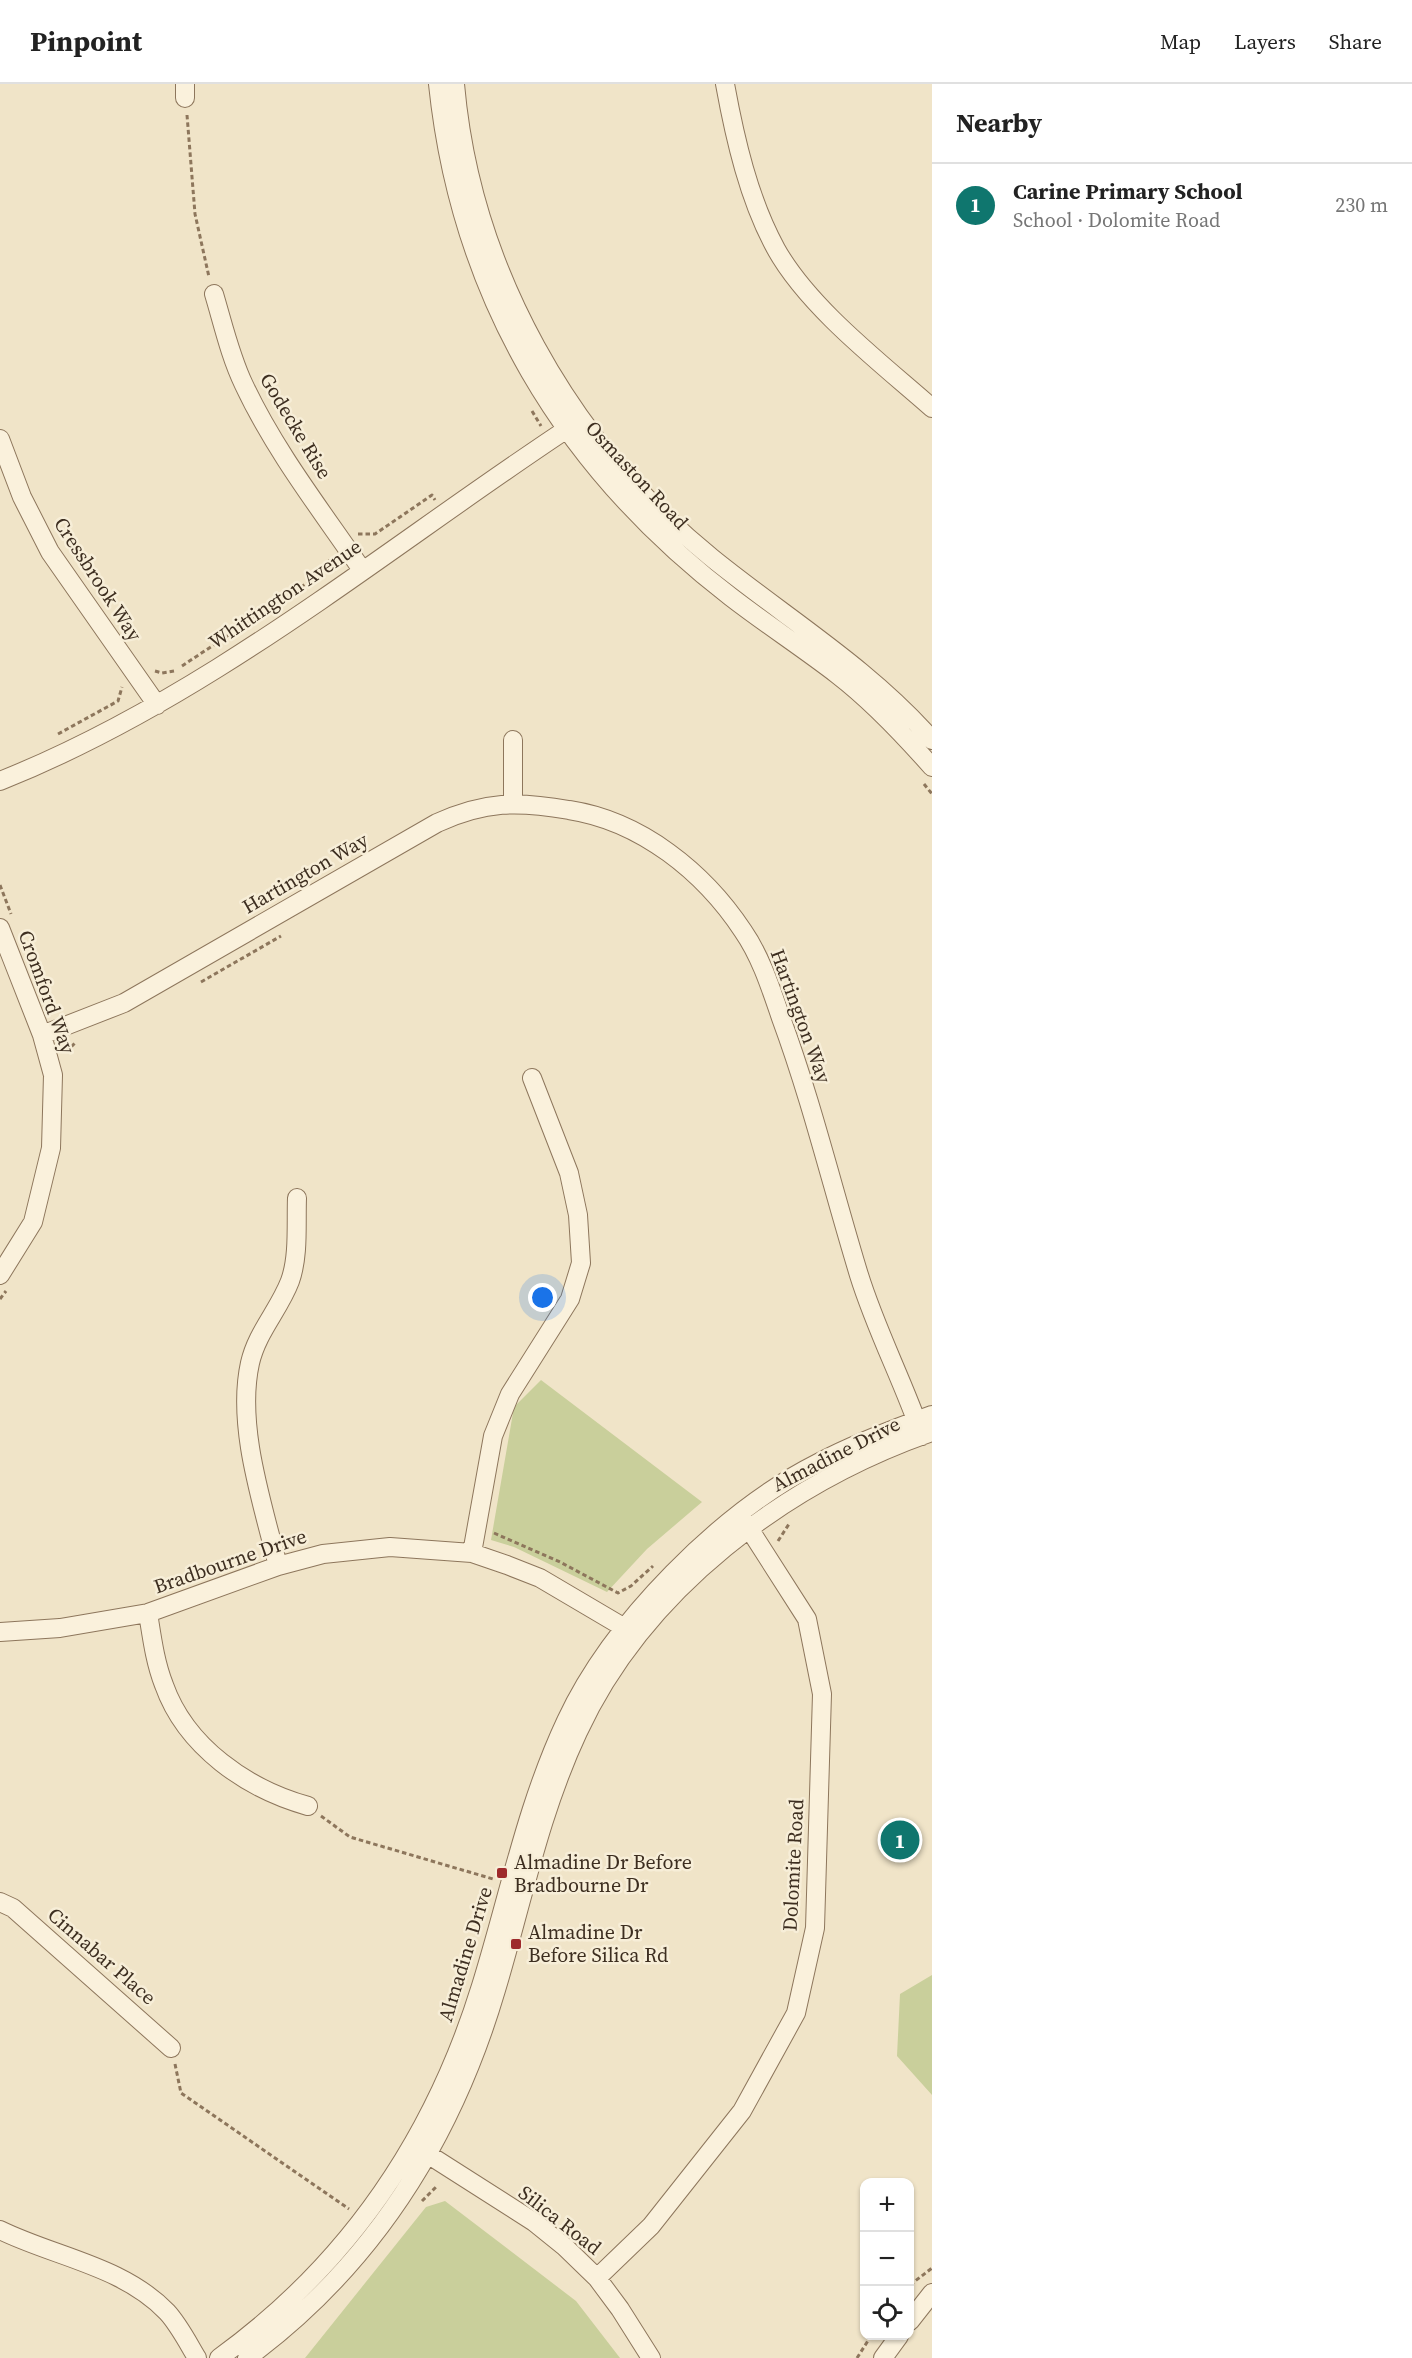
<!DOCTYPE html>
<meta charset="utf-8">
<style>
:root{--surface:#fff;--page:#f2f2f2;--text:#222;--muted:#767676;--line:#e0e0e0;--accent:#0f766e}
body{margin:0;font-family:"Source Serif 4",serif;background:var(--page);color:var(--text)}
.controls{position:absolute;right:18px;bottom:18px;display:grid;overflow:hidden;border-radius:12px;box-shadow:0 2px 4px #0004}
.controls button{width:54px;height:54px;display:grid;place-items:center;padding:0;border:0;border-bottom:2px solid var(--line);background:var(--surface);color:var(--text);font:30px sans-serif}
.you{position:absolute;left:543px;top:1214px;width:21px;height:21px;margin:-15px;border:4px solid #fff;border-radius:50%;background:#1a73e8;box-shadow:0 0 0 9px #1a73e833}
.badge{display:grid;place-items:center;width:39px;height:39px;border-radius:50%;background:var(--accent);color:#fff;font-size:20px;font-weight:700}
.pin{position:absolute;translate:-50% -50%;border:3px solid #fff;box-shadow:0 2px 6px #0006}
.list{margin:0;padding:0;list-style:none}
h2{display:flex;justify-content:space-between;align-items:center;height:78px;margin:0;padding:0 24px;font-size:26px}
h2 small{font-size:20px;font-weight:400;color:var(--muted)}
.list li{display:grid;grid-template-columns:39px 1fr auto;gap:18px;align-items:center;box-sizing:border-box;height:84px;padding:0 24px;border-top:2px solid var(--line)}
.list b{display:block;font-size:22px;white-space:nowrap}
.list p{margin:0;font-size:20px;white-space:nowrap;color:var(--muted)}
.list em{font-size:20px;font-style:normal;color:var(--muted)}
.icon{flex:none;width:33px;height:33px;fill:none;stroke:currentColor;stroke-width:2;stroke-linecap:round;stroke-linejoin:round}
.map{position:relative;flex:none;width:932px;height:2274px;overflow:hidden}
header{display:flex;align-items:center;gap:36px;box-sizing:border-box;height:84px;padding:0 30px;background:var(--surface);border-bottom:2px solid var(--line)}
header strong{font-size:28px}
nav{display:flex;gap:33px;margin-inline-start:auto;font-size:21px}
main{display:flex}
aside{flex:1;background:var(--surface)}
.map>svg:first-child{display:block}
</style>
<header>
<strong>Pinpoint</strong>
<nav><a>Map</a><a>Layers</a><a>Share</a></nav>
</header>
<main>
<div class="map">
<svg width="932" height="2274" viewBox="0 0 932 2274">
<rect width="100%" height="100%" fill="#f0e4c8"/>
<path fill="#c9cf9b" d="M541 1296 702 1418 647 1465 607 1508 514 1463 491 1456 514 1323Z
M932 1891V2011L897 1972 900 1910Z
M445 2117 576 2217 620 2274H305L426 2123Z"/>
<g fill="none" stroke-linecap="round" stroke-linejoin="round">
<defs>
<path id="minor" d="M185 0V14
M438 0C460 212 563 384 731 513 766 540 803 564 838 591 873 618 903 650 932 683
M455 0C471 184 569 358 712 474 786 534 869 584 932 656
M725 0C735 55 749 116 776 165 809 224 881 279 932 324
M214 210C223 240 230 272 244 301 275 367 321 426 362 486
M0 355 22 413 50 468 157 621
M513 656V720
M0 697C210 613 386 464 573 341
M0 844 42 951 53 991 51 1064 33 1138 0 1191
M42 951 124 919 437 739C485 717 518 717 569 726 641 737 704 788 743 847 761 873 771 905 781 934 812 1018 833 1106 859 1191 876 1246 903 1297 922 1352
M472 1469 493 1352 510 1310 570 1215 581 1179 578 1131 569 1089 532 994
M278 1482C263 1421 236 1342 250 1279 257 1248 279 1226 290 1197 299 1172 296 1140 297 1114
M148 1529C152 1554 155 1578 164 1601 186 1663 247 1705 308 1722
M0 1548 60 1544 148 1529 278 1482 323 1470 390 1463 472 1469 507 1481 540 1494 635 1550
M0 1818 13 1824 171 1964
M418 2064 534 2138 565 2163 597 2194 620 2225 651 2274
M0 2146C55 2173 123 2182 167 2228 179 2241 188 2259 197 2274
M597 2194 651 2142 742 2027 796 1929 815 1844 822 1610 807 1535 743 1435
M910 2237 932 2209
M219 2274C349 2180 434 2054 481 1902 509 1812 526 1722 566 1637 612 1538 721 1428 818 1379 854 1360 893 1345 932 1331
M247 2274C372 2182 452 2055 496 1906 522 1820 539 1731 578 1648 644 1505 786 1399 932 1348
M883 2274 899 2252"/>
</defs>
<use href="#minor" stroke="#8d765c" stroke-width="20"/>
<path stroke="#8d765c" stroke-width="3" stroke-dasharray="4.5 3" stroke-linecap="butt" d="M187 31 195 130 209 193
M532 327 541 342
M358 450H375L432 411 435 416
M182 582 313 495 330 479V474
M155 587 162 589 174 587
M58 650 118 617 122 603
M924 700 932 710
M0 801 11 830
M201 898 281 852
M66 968 75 959
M0 1215 6 1207
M494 1449 560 1478 618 1509 631 1502 653 1482
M778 1457 789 1440
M321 1732 350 1753 493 1795
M175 1980 181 2009 349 2125
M422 2117 437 2102
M910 2201 932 2184
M857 2274 871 2252"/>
<use href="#minor" stroke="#faf1dc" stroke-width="18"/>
</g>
<g fill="#9e2a2b" stroke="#f7eed8" stroke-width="2">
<rect x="496" y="1783" width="12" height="12" rx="3"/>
<rect x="510" y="1854" width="12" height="12" rx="3"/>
</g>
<g text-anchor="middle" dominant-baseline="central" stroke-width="5" stroke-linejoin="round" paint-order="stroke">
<g font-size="20" fill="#3d2e20" stroke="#f7eed8">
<text transform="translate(296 342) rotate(59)">Godecke Rise</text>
<text transform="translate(637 391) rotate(47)">Osmaston Road</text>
<text transform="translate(98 495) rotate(57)">Cressbrook Way</text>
<text transform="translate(285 510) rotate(-34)">Whittington Avenue</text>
<text transform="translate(305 789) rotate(-30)">Hartington Way</text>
<text transform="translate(47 908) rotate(70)">Cromford Way</text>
<text transform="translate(801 932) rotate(70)">Hartington Way</text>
<text transform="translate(836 1370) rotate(-27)">Almadine Drive</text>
<text transform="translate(230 1477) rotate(-19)">Bradbourne Drive</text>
<text transform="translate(793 1781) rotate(-87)">Dolomite Road</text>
<text transform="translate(465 1870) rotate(-73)">Almadine Drive</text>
<text transform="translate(102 1872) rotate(41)">Cinnabar Place</text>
<text transform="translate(560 2136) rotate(38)">Silica Road</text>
</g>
<g font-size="20" fill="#3d2e20" stroke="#f7eed8" text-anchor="start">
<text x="514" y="1778">Almadine Dr Before<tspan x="514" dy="23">Bradbourne Dr</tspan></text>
<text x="528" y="1848">Almadine Dr<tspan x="528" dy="23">Before Silica Rd</tspan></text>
</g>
</g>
</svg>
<div class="controls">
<button>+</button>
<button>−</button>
<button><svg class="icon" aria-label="locate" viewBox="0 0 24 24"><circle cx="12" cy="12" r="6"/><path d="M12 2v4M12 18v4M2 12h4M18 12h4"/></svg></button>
</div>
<div class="you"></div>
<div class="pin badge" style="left:900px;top:1756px">1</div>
</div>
<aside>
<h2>Nearby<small></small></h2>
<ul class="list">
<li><span class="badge">1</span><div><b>Carine Primary School</b><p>School · Dolomite Road</p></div><em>230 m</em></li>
</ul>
</aside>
</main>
